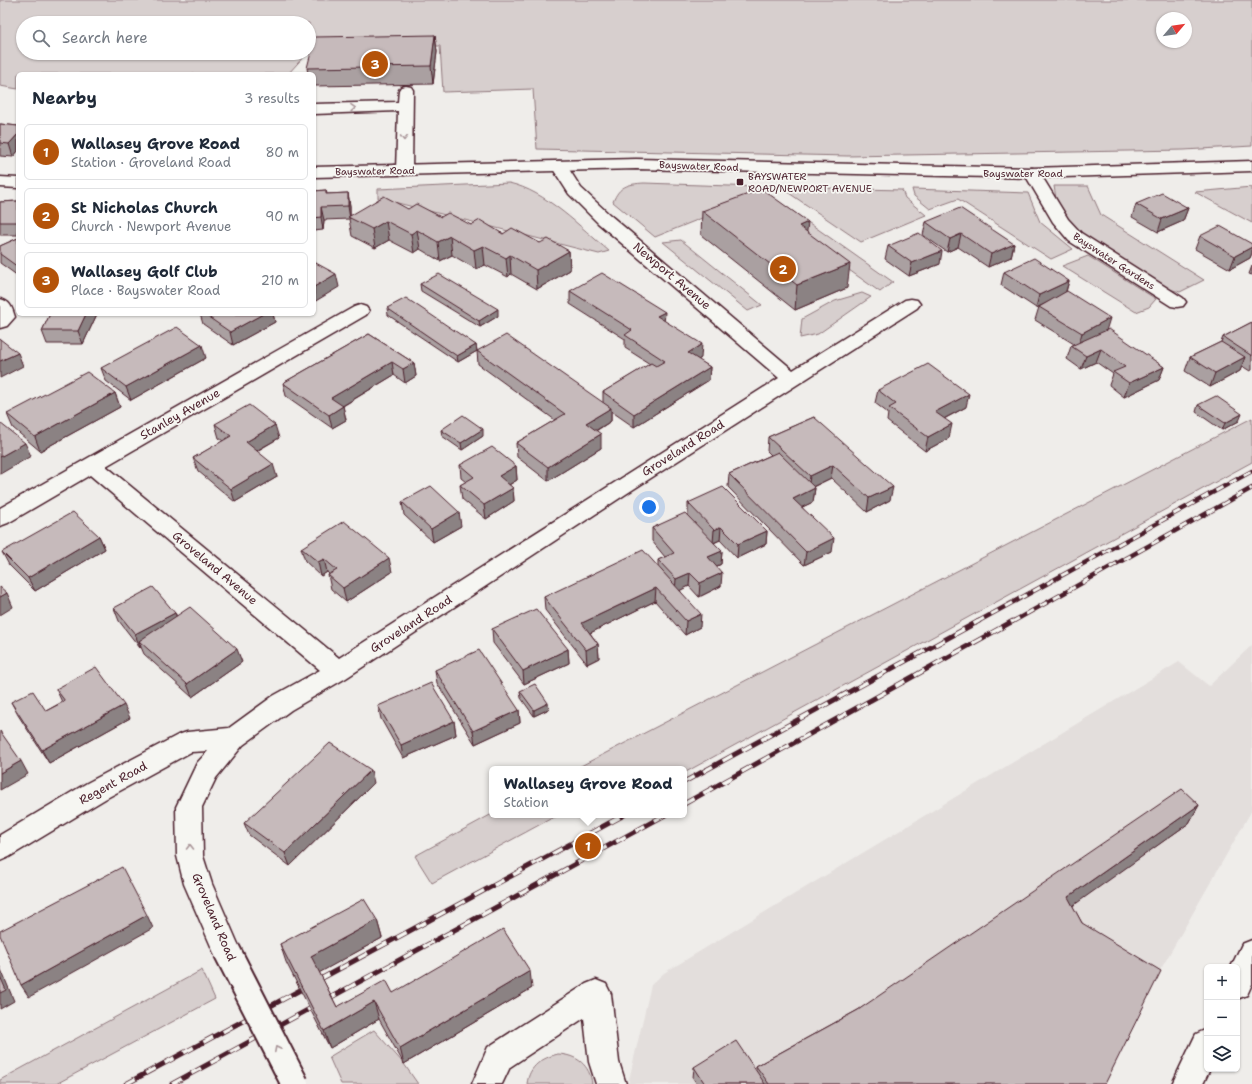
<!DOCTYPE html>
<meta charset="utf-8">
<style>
:root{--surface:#fff;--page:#f6f6f7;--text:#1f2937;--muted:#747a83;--line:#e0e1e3;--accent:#b45309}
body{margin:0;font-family:"Shantell Sans",sans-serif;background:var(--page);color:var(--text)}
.controls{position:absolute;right:12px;bottom:12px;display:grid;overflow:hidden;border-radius:6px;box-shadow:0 1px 3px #0004}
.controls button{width:36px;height:36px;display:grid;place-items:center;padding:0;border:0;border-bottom:1px solid var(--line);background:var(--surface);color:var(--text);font:20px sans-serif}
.compass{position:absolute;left:1156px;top:12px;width:36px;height:36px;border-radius:50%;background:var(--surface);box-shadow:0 1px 3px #0004;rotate:61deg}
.you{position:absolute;left:649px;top:507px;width:14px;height:14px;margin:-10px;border:3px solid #fff;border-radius:50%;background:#1a73e8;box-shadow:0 0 0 6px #1a73e833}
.badge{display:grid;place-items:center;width:26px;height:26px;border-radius:50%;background:var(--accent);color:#fff;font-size:13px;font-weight:700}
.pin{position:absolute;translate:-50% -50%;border:2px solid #fff;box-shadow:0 1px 4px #0006}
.popup{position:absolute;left:489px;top:766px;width:198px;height:52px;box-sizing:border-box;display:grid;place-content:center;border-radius:6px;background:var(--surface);filter:drop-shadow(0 1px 3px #0005);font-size:13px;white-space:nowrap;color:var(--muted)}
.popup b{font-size:15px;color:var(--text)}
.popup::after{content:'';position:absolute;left:50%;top:100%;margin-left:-8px;border:8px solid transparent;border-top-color:var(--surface)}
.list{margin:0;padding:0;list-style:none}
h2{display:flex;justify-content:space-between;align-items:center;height:52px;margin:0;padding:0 16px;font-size:17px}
h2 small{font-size:13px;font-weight:400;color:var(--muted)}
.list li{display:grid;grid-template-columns:26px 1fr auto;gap:12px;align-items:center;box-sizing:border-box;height:56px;margin:0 8px 8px;padding:0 8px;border:1px solid var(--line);border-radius:6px}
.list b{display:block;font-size:15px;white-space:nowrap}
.list p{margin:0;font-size:13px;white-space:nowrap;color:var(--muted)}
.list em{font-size:13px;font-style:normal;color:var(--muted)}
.icon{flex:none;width:22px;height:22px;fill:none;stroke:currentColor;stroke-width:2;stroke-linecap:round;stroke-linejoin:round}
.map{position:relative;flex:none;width:1252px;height:1084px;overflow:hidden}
.search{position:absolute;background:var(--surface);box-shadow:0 1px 3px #0004;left:16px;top:16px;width:300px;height:44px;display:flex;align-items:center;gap:10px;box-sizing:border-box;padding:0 14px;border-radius:22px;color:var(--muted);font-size:15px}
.panel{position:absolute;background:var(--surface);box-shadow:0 1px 3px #0004;left:16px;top:72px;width:300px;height:244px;border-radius:6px}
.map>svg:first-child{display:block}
</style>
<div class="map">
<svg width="1252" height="1084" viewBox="0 0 1252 1084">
<rect width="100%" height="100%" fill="#efedea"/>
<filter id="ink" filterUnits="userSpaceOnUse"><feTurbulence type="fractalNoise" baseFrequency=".025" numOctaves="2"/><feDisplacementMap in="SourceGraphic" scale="8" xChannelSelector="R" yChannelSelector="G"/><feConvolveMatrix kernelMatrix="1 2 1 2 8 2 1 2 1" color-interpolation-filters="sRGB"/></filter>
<g filter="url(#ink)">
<path fill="#e3dedc" d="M1252 645V810L1150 988 1103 1084H628L651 985 664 973 1179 662 1209 686Z"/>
<path fill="#d7cfce" stroke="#90777c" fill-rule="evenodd" d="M0 0H1252V146L1184 150 848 156 537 149 533 89 443 92 440 46H313L309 51V23H23V53H307L288 74H18V89L0 86ZM1162 18H1186V42H1162Z
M509 183C546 191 580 227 609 251L599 254 378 198V189Z
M644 183 758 187 893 282 880 292 749 199 655 237 613 202C619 186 628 184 644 183Z
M1054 186H1088L1101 215 1204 280 1180 292 1162 287 1072 230 1057 205Z
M780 187 902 190 905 198 926 215 861 242Z
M1252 187V223L1195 192Z
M912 189 1028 193 1040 222 1073 249 1051 259 958 199 930 209 914 196Z
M681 240 762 305 748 311 663 242Z
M1088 256 1156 299 1149 307 1136 312 1062 266Z
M862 293 871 297 818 334 800 338 802 319 835 301Z
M1252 418V462L684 773V769H575Z
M492 814 561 815 552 818 432 883 415 856Z
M202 970 215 999 56 1084H0V1080Z
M374 1030 404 1064 418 1084H341L329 1057Z
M558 1054C577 1055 590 1065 592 1084H527C529 1066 542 1058 558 1054Z"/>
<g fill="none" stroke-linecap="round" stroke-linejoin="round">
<defs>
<path id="minor" d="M406 86 411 87 413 90 412 170 410 173 404 175 398 173 396 170 398 111 314 114V104L398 102 399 90 401 87Z
M559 161 565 163 581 188 610 215 793 370 905 300 911 299 917 300 920 304 917 308 629 492 346 678 291 710 243 745 216 778 202 807 203 856 212 884 241 951 237 960 227 964 217 960 184 884 177 856 176 807 197 763 208 751 191 752 105 799 9 857 0 861V835L87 783 178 735 187 732 229 728 273 696 320 670 90 475 8 523 0 526V508L354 307 360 305 366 307 369 311 366 315 106 466 339 658 779 378 598 223 569 194 551 166 553 163Z
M1032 168 1038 170 1068 219 1081 233 1183 298 1186 302 1183 306 1177 307 1171 306 1069 241 1053 222 1024 173 1026 170Z
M0 299C10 301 12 307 15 317L7 326 0 328Z
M596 980 606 984 611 994 619 1062 626 1084H596L589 1062 584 1018 510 1067 502 1084H472L488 1047 586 984Z"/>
<path id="major" d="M636 159 1032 168 1252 161V171L1032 178 636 169 314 177V167Z
M0 177 18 178V188L0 187Z
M1252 940V984L1247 995 1237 999V967H1231L1242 944Z
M1207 1029V1069H1210L1203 1084H1172L1196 1034Z"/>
</defs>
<use href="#minor" stroke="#4a1f2b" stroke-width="3"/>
<use href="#major" stroke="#4a1f2b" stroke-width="3"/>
<use href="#minor" fill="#f6f6f2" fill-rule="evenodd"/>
<use href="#major" fill="#f6f6f2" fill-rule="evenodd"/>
<defs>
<path id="rail-far1" d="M977 622 1252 471
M1012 622 1252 488"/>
<path id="rail" d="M684 782 979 621
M684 804 1013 621
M126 1084 624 815
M172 1084 665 815"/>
</defs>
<use href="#rail-far1" stroke="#4a1f2b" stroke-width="4.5"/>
<use href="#rail" stroke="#4a1f2b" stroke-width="5"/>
<use href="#rail-far1" stroke="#f6f6f2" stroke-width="3" stroke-dasharray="8" stroke-linecap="butt"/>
<use href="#rail" stroke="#f6f6f2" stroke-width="3.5" stroke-dasharray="11" stroke-linecap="butt"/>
<defs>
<path id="minor-bridge" d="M227 951 295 1084"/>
</defs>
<use href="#minor-bridge" stroke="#4a1f2b" stroke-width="30" stroke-linecap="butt"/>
<use href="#minor-bridge" stroke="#f6f6f2" stroke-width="26"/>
</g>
<path fill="#aaa0a1" stroke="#4a1f2b" d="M435 35 437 52 433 84 314 86V74H308L307 68Z
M0 124 18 126V151L13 157 0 156Z
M326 190 327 194 348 193 350 206V216L408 209 441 217 540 243 569 251 570 270 537 289 511 274 508 277 485 265 476 269 452 255 440 261 420 249 414 253 389 240 375 248 352 236 349 219 324 220 323 230 314 231V191Z
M18 201V235H0V202Z
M1136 204 1188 208 1183 221 1158 232 1132 217Z
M702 211 807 232 847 288 795 310 701 235Z
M926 222 1014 244 1011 257 988 267 958 247 947 252 923 235Z
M1200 236 1252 244V253L1250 258 1230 269 1195 249Z
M18 238V276L0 263V246Z
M888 246 940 264 909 276 885 259Z
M1252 266V275L1249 274Z
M1004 272 1069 281 1066 292 1106 330 1164 367 1159 380 1124 397 1109 385 1113 374 1096 362 1081 369 1067 359 1071 346 1074 344 1035 320 1039 307 1042 305 1036 308 1001 285Z
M420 284 498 316 480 327 421 291Z
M570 291 665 321 701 358 698 360 710 367 709 380 634 427 611 411V421L596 431 601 448 548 481 517 457 516 443 555 420 478 364 477 351 603 403V392L650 364 625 348V339L570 304Z
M387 308 476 345 477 351 458 362 388 315Z
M50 314H97L83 344H47L42 331Z
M200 314H273L275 322 233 345 203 324Z
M1252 322V370L1250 371 1242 366 1240 371 1210 387 1185 371 1190 357 1221 342 1223 337Z
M369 334 414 363 416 376 405 383 394 375 343 406 346 420 332 428 286 396 283 383Z
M206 358 131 400 106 381 101 368Z
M878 390 966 407 944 419 949 438 925 451 887 421 888 413 875 403Z
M115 393 120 407 40 451 13 428 7 414Z
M1198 405 1239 421 1222 430 1196 412Z
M814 417 890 500 867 512 831 478 813 487 815 488 813 502 802 507 832 552 804 565 728 487 729 474 771 455 767 451 768 437Z
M215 424 279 438 257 451 277 477 235 502 198 471 193 458 223 441 219 438Z
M441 430 483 436 462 450 442 436Z
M460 465 516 466 517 480 509 485 513 488 514 501 486 519 462 499 460 485 466 482 461 478Z
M402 502 461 526 433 542 404 515Z
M688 503 767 531 766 544 737 558 720 540 714 543 722 551 721 564 716 567 721 586 699 597 689 586 680 590 700 627 685 635 655 601 590 633 598 644 599 658 587 664 545 610 544 597 658 567V560L665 557 652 541V528L688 515Z
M99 536 105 549 35 591 9 565 2 552Z
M301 548 392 572 346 602 331 589 328 575 329 574 327 572 321 576 305 561Z
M114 608 175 613 177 616 242 662 192 697 144 654 141 647 140 648 119 621Z
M492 629 568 649 569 663 524 684 493 643Z
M435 670 519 710 520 723 475 744 437 683Z
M56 689 130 718 49 763 18 715 11 702 46 711 62 702Z
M520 691 549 709 534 716 521 698Z
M378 706 454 721 456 735 403 758 381 719Z
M374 783 290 866 249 835 244 823Z
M1199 805 1189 823 1072 905 1082 923 1105 1084H697L693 1078 694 1067 756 1070V1066L858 1010Z
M377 920 382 938 319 972 337 1007 393 993 532 988 404 1064 379 1019 330 1048 286 962 280 944Z"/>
<path fill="#8b8283" stroke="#4a1f2b" d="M435 35 437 52 433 84 431 66Z
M18 134V151L13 157 9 144Z
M348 193 350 206V219L348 206Z
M321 207 324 220 323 230 321 217Z
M1188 208 1183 221 1158 232 1162 219Z
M386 221 389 240 375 248 372 229Z
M808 222 805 247 799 226Z
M417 230 420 249 414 253 411 234Z
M961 234 958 247 947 252 950 239Z
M450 236 452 255 440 261 438 242Z
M1014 244 1011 257 988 267 991 254Z
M483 246 485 265 476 269 474 250Z
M1252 247V253L1250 258 1230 269 1235 256Z
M569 251 570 270 537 289 536 270Z
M942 251 940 264 909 276 912 263Z
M510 255 511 274 508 277 506 258Z
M850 264 847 288 795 310 797 285Z
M336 274 339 287 314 302V287Z
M1069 281 1065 294 1036 308 1039 295Z
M498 309V316L480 327 479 321Z
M665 312 664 325 657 316Z
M86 314H97L83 344 78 331Z
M263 314H273L275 322 233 345 230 332Z
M1110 318 1106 331 1078 347 1082 333Z
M702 344 701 358 688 366V353Z
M202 345 206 358 131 400 126 387Z
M476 345 477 351 458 362 457 356Z
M1101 349 1096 362 1081 369 1086 356Z
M18 353 23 366 0 378V361Z
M1245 357 1240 371 1210 387 1215 373Z
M392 362 394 375 334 411 331 398Z
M414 363 416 376 405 383 403 369Z
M710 367 709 380 634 427V414Z
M1164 367 1159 380 1124 397 1129 383Z
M115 393 120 407 40 451 35 437Z
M969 394 966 407 932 425 935 412Z
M343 406 346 420 332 428 329 415Z
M611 408V421L587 436 586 423Z
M1242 414 1239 421 1222 430 1225 423Z
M952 424 949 438 925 451 928 437Z
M275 425 279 438 249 455 246 442Z
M483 429V436L462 450 461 443Z
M601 434V448L548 481V467Z
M25 443 31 456 0 474V457Z
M273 464 277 477 235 502 231 489Z
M833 465 831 478 808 489 810 476Z
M516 466 517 480 500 490 499 476Z
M893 487 890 500 867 512 869 498Z
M513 488 514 501 486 519 484 505Z
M815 488 813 502 792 512 793 499Z
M459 512 461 526 433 542 431 529Z
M721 527 720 540 713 543 714 530Z
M767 531 766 544 737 558 738 544Z
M99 536 105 549 35 591 28 578Z
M834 538 832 552 804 565 806 552Z
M722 551 721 564 707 571 708 557Z
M389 558 392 572 346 602 343 588Z
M324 559 327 572 321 576 318 562Z
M690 573 689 586 675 593 676 579Z
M722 573 721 586 699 597 700 583Z
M656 588 655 601 582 637V623Z
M7 593 13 607 0 615V597Z
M175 613 180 626 139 641 141 647 140 648 135 634Z
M701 614 700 627 685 635 686 621Z
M598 644 599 658 587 664 586 650Z
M237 649 242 662 192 697 187 684Z
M568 649 569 663 524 684 523 671Z
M548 703 549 709 534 716V710Z
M124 705 130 718 49 763 42 750Z
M519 710 520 723 475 744 473 731Z
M454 721 456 735 403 758 401 745Z
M21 761 28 774 0 790V773Z
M371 770 374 783 290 866 285 853Z
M1199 805 1189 823 1060 915 1068 897Z
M147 915 153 928 29 997 21 985Z
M377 920 382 938 317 974 311 956Z
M0 967 14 1001 0 1009Z
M530 971 532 988 404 1064 400 1048Z
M374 1002 379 1019 330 1048 324 1031Z"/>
<path fill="#c6babb" stroke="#4a1f2b" d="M435 35 431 66 307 68 315 37Z
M0 124 18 126V134L9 144 0 143Z
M762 189 808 222 799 226 850 264 797 285 702 211Z
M326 190V194L348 193V206L321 207V217L314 218V191Z
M1162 193 1188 208 1162 219 1136 204Z
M384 196 408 209 416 204 441 217 448 213 471 225 480 220 503 234 512 228 540 243 548 239 569 251 536 270 510 255 506 258 483 246 474 250 450 236 438 242 417 230 411 234 386 221 372 229 348 217Z
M18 201V222H0V202Z
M960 208 1014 244 991 254 961 234 950 239 926 222Z
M1220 226 1252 244V247L1235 256 1200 236Z
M919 233 942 251 912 263 888 246Z
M18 238V267L0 254V246Z
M1034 258 1069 281 1039 295 1004 272Z
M314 262 336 274 314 287Z
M602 273 665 312 657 316 702 344 688 353 710 367 634 414 603 392 651 363 656 366 665 361 625 335 632 330 570 291Z
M439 274 498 309 479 321 420 284Z
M1067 291 1110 318 1082 333 1039 307Z
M406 298 476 345 457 356 387 308Z
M50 314H86L78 331H42Z
M204 314H263L230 332Z
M1252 322V356L1223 337Z
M177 327 202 345 126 387 101 368Z
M1109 329 1164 367 1129 383 1113 372 1125 367 1101 349 1086 356 1071 346Z
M369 334 414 363 403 369 392 362 331 398 343 406 329 415 283 383Z
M506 335 611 408 586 423 601 434 548 467 516 443 565 414 477 351Z
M0 339 18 353 0 361Z
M1221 342 1245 357 1215 373 1190 357Z
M928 364 969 394 935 412 952 424 928 437 889 408 896 404 878 390Z
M87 372 115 393 35 437 7 414Z
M1216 396 1242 414 1225 423 1198 405Z
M249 405 275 425 246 442 273 464 231 489 193 458 231 436 215 424Z
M463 415 483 429 461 443 441 430Z
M814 417 893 487 869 498 833 465 810 476 768 437Z
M0 423 25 443 0 457Z
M492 447 516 466 499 476 513 488 484 505 460 485 474 477 460 465Z
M778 452 815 488 793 499 834 538 806 552 729 474Z
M431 486 459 512 431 529 402 502Z
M723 487 767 531 738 544 721 527 714 530 688 503Z
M73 512 99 536 28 578 2 552Z
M685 513 722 551 708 557 722 573 700 583 690 573 676 579 658 560 674 553 652 528Z
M344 521 389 558 343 588 328 575 337 570 324 559 318 562 301 548Z
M643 550 701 614 686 621 656 588 582 623 598 644 586 650 544 597Z
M0 587 7 593 0 597Z
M153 587 175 613 135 634 114 608Z
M190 607 237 649 187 684 139 641Z
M536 609 568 649 523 671 492 629Z
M479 650 519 710 473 731 435 670Z
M96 667 124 705 42 750 11 702 33 691 46 711 65 701 56 689Z
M431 683 454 721 401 745 378 706Z
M535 684 548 703 534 710 520 691Z
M0 731 21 761 0 773Z
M330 743 371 770 285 853 244 823Z
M1182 789 1199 805 1068 897 1082 923 1161 971 1105 1084H769L756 1066 858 1010Z
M122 867 147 915 21 985 0 935V931Z
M364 899 377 920 311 956 337 1007 386 980 393 993 503 929 530 971 400 1048 374 1002 324 1031 280 944Z
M0 976 6 990 0 993Z
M736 1041 765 1084H705L694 1067Z"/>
<defs><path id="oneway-chevron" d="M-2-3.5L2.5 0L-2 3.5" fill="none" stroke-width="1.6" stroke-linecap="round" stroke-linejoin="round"/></defs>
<g stroke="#a99598">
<use href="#oneway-chevron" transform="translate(353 108) rotate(-2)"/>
<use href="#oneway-chevron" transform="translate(404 138) rotate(91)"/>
<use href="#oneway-chevron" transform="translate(190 847) rotate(-90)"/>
<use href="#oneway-chevron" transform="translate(277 1049) rotate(-117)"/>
</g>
</g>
<rect fill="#4a1f2b" stroke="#f6f6f2" stroke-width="1.5" x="736" y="178" width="8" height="8" rx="2"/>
<g text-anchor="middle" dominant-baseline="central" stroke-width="3.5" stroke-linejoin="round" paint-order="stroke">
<g font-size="10" fill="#4a1f2b" stroke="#f6f6f2">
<text transform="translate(699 166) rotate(2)">Bayswater Road</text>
<text transform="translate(375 171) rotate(-1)">Bayswater Road</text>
<text x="1023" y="173">Bayswater Road</text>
<text transform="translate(1114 261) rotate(33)">Bayswater Gardens</text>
</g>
<g font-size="10" fill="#4a1f2b" stroke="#f6f6f2" text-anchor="start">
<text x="748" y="176">BAYSWATER<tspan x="748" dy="12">ROAD/NEWPORT AVENUE</tspan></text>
</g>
<g font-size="12" fill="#4a1f2b" stroke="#f6f6f2">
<text transform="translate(672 276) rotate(40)">Newport Avenue</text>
<text transform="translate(180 414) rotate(-30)">Stanley Avenue</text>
<text transform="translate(683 448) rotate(-32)">Groveland Road</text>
<text transform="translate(215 568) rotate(40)">Groveland Avenue</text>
<text transform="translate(411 624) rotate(-33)">Groveland Road</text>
<text transform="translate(113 783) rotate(-29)">Regent Road</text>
<text transform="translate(214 917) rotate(67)">Groveland Road</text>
</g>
</g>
</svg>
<div class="controls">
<button>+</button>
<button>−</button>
<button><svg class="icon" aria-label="layers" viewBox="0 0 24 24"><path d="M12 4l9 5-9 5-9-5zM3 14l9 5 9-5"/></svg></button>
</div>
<svg class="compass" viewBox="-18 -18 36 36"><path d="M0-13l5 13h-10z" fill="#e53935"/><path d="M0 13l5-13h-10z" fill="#747a83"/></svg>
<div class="you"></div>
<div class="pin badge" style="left:588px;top:846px">1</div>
<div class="popup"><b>Wallasey Grove Road</b>Station</div>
<div class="pin badge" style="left:783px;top:269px">2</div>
<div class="pin badge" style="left:375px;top:64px">3</div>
<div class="search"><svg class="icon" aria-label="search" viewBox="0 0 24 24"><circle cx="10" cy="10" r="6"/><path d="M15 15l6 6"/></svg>Search here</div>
<section class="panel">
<h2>Nearby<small>3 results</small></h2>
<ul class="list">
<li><span class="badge">1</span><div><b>Wallasey Grove Road</b><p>Station · Groveland Road</p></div><em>80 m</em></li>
<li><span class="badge">2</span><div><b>St Nicholas Church</b><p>Church · Newport Avenue</p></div><em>90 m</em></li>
<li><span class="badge">3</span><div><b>Wallasey Golf Club</b><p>Place · Bayswater Road</p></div><em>210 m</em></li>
</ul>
</section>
</div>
